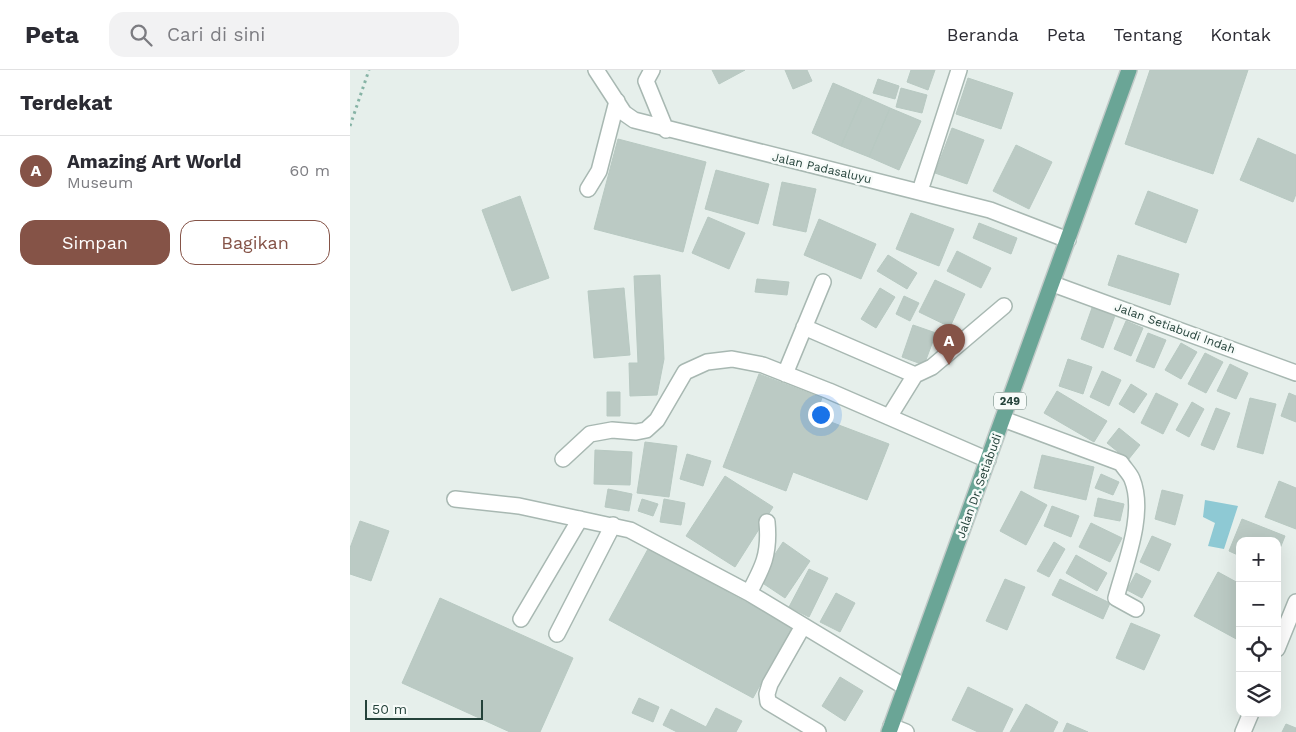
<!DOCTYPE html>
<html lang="id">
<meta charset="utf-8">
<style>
:root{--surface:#fff;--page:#f2f2f3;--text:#2b2b33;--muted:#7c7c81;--line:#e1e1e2;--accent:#855347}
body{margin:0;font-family:"Work Sans",sans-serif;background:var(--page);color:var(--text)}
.controls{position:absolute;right:15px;bottom:15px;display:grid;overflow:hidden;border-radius:10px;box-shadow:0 5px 20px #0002}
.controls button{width:45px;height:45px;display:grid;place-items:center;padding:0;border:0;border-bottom:1px solid var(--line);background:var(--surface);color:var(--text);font:25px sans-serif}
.scale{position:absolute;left:15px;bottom:12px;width:118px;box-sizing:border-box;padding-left:5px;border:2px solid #24423a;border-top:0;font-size:14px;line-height:18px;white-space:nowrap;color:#24423a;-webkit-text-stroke:4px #f7fbf9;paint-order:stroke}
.you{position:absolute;left:470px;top:344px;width:18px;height:18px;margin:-12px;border:4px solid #fff;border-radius:50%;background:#1a73e8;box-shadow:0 0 0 8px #1a73e833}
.badge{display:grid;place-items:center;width:32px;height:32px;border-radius:50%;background:var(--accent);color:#fff;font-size:16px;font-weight:700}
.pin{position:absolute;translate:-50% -41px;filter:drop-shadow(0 1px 2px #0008)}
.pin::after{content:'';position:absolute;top:26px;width:18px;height:15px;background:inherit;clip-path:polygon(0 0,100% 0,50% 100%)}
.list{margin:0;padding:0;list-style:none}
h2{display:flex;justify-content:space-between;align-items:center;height:65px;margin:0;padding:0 20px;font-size:21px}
h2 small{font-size:16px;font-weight:400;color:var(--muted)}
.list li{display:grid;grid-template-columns:32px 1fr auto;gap:15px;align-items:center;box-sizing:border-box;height:70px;padding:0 20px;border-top:1px solid var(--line)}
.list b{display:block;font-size:19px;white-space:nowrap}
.list p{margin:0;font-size:16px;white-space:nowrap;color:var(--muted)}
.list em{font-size:16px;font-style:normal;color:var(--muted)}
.actions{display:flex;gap:10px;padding:15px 20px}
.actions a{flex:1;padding:11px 0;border:1px solid var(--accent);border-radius:15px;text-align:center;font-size:18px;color:var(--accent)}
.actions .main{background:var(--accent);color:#fff}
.icon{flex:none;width:28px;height:28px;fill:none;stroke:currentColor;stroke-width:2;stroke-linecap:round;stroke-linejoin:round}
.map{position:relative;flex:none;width:946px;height:662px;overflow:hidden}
header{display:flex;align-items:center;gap:30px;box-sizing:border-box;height:70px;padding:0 25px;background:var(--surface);border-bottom:1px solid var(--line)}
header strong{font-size:24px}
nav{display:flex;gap:28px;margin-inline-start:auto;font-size:18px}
.search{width:350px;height:45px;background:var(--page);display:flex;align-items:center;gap:12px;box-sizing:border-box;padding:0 18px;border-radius:15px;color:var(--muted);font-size:19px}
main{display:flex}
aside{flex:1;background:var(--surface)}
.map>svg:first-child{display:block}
</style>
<header>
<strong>Peta</strong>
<div class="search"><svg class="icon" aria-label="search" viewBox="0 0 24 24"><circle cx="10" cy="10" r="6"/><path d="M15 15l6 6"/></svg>Cari di sini</div>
<nav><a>Beranda</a><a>Peta</a><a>Tentang</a><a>Kontak</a></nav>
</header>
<main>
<aside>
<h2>Terdekat<small></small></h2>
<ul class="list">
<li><span class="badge">A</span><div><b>Amazing Art World</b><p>Museum</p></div><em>60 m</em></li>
</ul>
<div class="actions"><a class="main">Simpan</a><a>Bagikan</a></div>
</aside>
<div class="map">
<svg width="946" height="662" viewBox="0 0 946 662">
<rect width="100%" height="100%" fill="#e6efeb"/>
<path fill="#8ec9d4" d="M855 430 888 436 874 479 858 476 865 453 853 447Z"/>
<path fill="#bbcac4" stroke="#b8c9c2" d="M362 0H395L369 14Z
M435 0H457L462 11 443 19Z
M561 0H585L578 20 557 12Z
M800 0H898L863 104 775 74Z
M618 8 663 23 651 59 606 44Z
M528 9 549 16 545 29 523 23Z
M483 13 513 26 491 76 462 63Z
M551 18 577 25 572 43 546 37Z
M513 26 540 38 519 87 491 76Z
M540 38 571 51 549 100 519 87Z
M602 58 634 70 617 114 585 103Z
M908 68 946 85V124L943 132 890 110Z
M268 69 356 92 333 182 244 159Z
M666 75 702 92 679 139 643 121Z
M366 100 419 114 408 154 355 139Z
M432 112 466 119 456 162 423 155Z
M798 121 848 140 836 173 785 154Z
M170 126 199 208 162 221 132 140Z
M561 143 604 159 589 196 546 179Z
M358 147 395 163 379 199 342 183Z
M469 149 526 174 511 209 454 185Z
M629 153 667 168 661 184 623 168Z
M607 181 641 198 631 218 597 201Z
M538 185 567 203 557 219 527 201Z
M768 185 829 204 820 235 758 215Z
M310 205 314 289 307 325 280 326 279 293H288L284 206Z
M407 209 439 212 437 225 405 222Z
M585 210 615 224 600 257 569 242Z
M274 218 280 285 244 288 238 221Z
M530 218 545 227 526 258 511 249Z
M554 226 569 233 560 251 546 244Z
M743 235 766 243 753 278 731 269Z
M776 251 793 258 781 286 764 279Z
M563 255 586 263 574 295 552 287Z
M798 263 816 270 804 298 786 291Z
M831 273 847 282 831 309 815 300Z
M855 283 873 292 856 323 838 314Z
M718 289 742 297 733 324 709 316Z
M880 294 898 303 886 329 867 321Z
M752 301 771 310 759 336 740 327Z
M409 304 472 328 465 346 539 374 517 430 443 402 436 421 373 397Z
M781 314 797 324 784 343 769 334Z
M707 321 757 351 744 372 694 343Z
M257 322H270V346H257Z
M806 323 828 334 813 364 791 353Z
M939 323 946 326V352L931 346Z
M900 328 926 334 913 384 887 377Z
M842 332 854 339 839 367 826 360Z
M866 338 880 343 864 380 851 375Z
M769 358 790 375 778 390 757 373Z
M295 372 327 376 319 427 287 423Z
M245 380 282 382 280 415 244 414Z
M337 384 361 391 353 416 330 409Z
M692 385 744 397 736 430 684 418Z
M751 404 769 412 763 425 745 418Z
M375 406 423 437 385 497 336 466Z
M929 411 946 418V459L915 447Z
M258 419 282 424 279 441 255 437Z
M812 420 833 425 825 455 805 449Z
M671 421 697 435 676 475 650 461Z
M748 428 774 434 770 451 744 446Z
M292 429 308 434 303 446 288 441Z
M314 429 335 433 331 455 310 452Z
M702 436 729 446 721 467 694 456Z
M892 449 935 466 927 486V471H890V486L879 481Z
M10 451 39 461 21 511 0 504V478Z
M741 453 772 468 760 492 729 477Z
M802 466 821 474 809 501 790 492Z
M433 472 460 491 435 528 408 510Z
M704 472 715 479 699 507 687 501Z
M298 479 442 557 403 628 259 550Z
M726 485 757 503 747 521 716 503Z
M459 499 478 508 459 547 439 537Z
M868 502 890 514V571L844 546Z
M786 503 801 511 792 528 777 520Z
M655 509 675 517 657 560 636 551Z
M710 509 760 533 753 549 702 525Z
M486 523 505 533 490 562 470 552Z
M90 528 223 588 190 662H160L52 613Z
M781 553 810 565 794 600 766 588Z
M490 607 513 621 495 651 472 636Z
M618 617 663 639 652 662H628L602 650Z
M289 628 309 637 303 652 282 643Z
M676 634 708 652 703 662H660Z
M366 638 392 651 386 662H327L313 655 321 639 356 657Z
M717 653 738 662H713Z
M936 654 946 658V662H932Z"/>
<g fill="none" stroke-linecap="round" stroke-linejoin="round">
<defs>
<path id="minor" d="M246 0 274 43 284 50 640 140 718 170
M302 0 296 11 316 60
M238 119 249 101 267 31
M570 121 609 0
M703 214 946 303
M454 257 565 305
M435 304 473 212
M539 347 565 305 582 297 654 236
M653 349 771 393C774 398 780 404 782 409 796 443 775 494 766 528L786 539
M213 389 240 364 262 360 286 362 296 360 307 350 335 302 357 292 382 289 413 295 479 321 638 390
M105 429 169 436 280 460 399 523 555 617
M399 523C413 497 420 484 417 452
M171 549 230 449
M453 556 420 614 417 624 418 632 468 662
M207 564 263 455
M927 579 946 532
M541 656 556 662
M893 662 901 643"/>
<path id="major" d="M539 662 779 0"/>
</defs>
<use href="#minor" stroke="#a8b8b2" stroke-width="18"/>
<use href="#major" stroke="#c2cac8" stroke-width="18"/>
<path stroke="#86b3a5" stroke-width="3" stroke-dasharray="2.5 4" stroke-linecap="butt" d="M0 56 19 0"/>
<use href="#minor" stroke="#fff" stroke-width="15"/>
<use href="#major" stroke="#6aa596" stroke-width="15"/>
</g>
<g text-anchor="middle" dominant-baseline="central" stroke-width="5" stroke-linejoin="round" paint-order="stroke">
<rect fill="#f7fbf9" stroke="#637a73" stroke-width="1" x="644" y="322.5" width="32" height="17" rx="4"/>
<g font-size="11" font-weight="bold" fill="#24423a">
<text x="660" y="331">249</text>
</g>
<g font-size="12" fill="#24423a" stroke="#f7fbf9">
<text transform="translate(472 98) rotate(13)">Jalan Padasaluyu</text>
<text transform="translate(825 258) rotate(20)">Jalan Setiabudi Indah</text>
<text transform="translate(629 416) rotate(-70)">Jalan Dr. Setiabudi</text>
</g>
</g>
</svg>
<div class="controls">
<button>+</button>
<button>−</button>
<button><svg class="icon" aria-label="locate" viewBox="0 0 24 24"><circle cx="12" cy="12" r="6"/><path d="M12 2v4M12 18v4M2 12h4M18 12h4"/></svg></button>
<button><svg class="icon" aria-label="layers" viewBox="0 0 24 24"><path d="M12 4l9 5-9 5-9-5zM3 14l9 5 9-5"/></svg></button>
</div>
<div class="scale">50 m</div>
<div class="you"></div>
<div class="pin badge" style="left:599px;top:295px">A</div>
</div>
</main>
